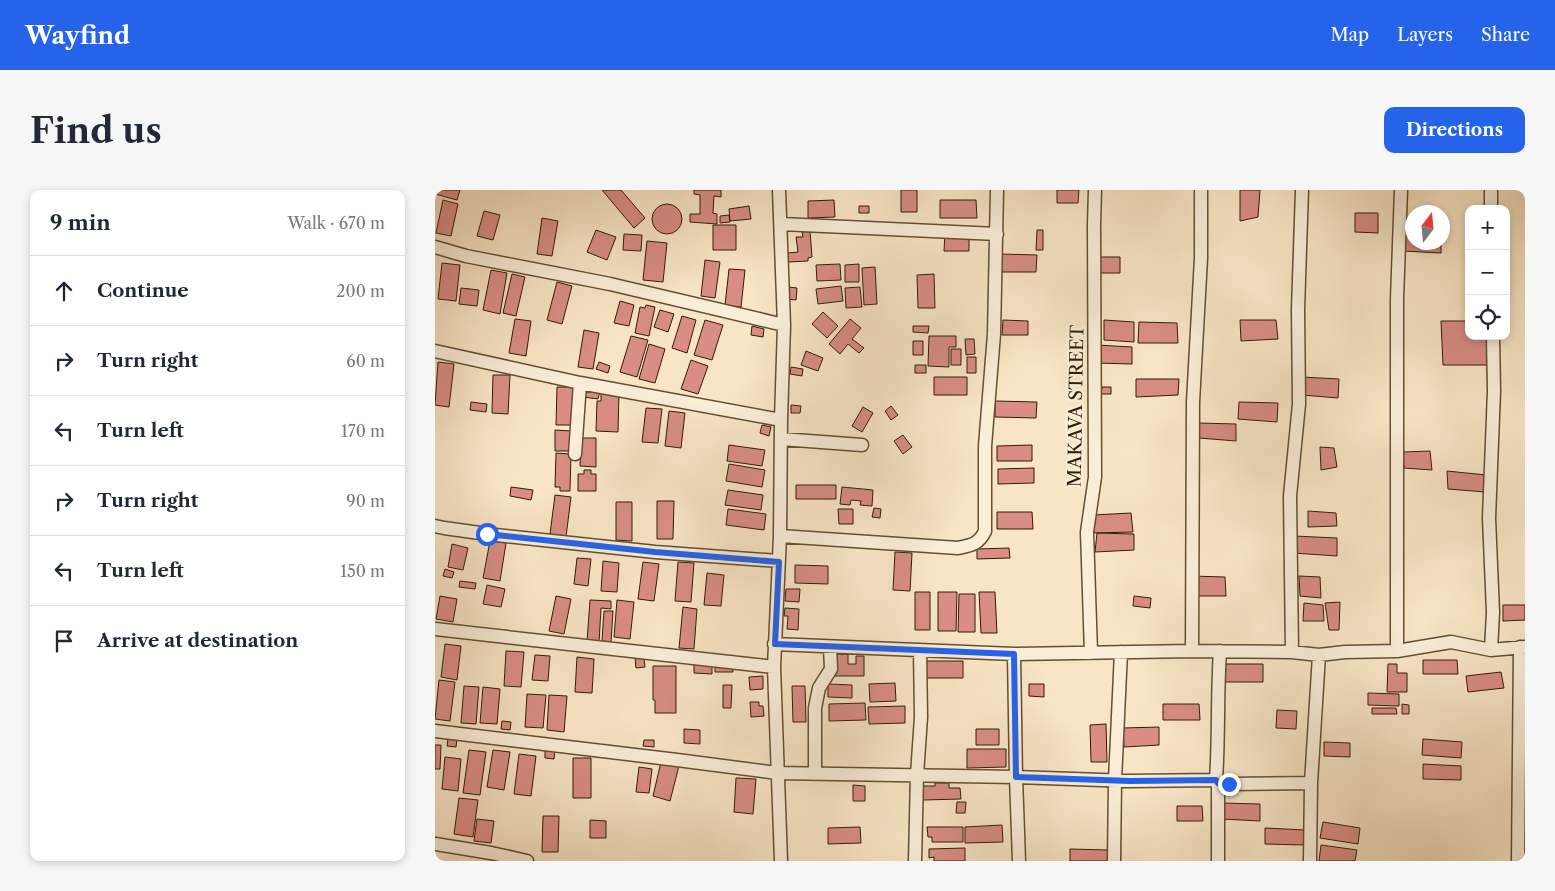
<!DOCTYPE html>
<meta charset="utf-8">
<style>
:root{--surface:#fff;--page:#f6f6f7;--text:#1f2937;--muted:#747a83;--line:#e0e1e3;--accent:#2563eb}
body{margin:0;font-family:"Libre Caslon Text",serif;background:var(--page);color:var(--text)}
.controls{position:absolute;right:15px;top:15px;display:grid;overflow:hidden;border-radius:10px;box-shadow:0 2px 8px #0003}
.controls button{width:45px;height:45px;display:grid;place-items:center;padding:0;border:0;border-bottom:1px solid var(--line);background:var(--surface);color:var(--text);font:25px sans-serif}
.compass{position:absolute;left:970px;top:15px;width:45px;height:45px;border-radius:50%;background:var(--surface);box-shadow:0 2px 8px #0003;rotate:16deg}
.stop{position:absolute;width:15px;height:15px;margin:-11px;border:4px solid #2563eb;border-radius:50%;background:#fff}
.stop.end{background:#2563eb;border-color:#fff;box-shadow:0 1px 5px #0008}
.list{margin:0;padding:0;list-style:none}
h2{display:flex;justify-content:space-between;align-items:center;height:65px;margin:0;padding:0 20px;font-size:21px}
h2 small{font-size:16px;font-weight:400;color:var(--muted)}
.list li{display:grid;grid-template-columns:32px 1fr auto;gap:15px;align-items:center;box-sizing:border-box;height:70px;padding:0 20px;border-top:1px solid var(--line)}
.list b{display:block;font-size:19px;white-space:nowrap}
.list em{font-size:16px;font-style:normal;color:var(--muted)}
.icon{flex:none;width:28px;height:28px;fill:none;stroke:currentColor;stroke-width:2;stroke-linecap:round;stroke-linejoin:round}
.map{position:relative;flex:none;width:1090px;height:671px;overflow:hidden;border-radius:10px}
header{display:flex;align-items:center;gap:30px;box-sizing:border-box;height:70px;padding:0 25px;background:var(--accent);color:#fff}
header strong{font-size:24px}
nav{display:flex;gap:28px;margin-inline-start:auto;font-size:18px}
.intro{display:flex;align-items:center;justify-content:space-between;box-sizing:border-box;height:120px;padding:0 30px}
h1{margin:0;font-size:35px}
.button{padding:12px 22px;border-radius:10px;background:var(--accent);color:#fff;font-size:18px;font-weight:700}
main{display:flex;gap:30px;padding:0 30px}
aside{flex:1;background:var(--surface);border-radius:10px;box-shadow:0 2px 8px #0003}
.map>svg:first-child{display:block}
</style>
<header>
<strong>Wayfind</strong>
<nav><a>Map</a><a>Layers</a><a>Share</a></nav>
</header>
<div class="intro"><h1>Find us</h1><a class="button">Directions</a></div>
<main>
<aside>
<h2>9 min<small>Walk · 670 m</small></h2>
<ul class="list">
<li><svg class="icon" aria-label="ahead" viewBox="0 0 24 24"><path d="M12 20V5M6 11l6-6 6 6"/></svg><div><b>Continue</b></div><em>200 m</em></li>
<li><svg class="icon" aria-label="right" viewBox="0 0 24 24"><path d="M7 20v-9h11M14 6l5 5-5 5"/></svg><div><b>Turn right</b></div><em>60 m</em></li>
<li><svg class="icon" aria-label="left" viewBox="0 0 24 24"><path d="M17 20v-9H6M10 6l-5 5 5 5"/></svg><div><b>Turn left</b></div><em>170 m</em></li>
<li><svg class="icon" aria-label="right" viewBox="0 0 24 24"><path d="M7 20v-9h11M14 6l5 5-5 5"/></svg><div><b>Turn right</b></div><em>90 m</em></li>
<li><svg class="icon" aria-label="left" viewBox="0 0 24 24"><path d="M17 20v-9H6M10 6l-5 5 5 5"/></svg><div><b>Turn left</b></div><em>150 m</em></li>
<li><svg class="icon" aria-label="arrive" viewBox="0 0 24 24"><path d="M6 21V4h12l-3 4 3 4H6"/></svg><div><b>Arrive at destination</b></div></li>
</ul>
</aside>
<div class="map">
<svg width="1090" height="671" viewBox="0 0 1090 671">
<rect width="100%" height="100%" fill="#f8e5c5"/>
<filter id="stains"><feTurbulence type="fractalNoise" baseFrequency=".004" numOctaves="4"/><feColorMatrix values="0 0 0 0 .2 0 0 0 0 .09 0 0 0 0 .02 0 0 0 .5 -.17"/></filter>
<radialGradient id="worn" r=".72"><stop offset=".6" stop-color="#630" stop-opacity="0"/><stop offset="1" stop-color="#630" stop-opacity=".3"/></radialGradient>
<path fill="#d98d84" stroke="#311d04" d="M0 0H25L22 10 0 4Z
M167 0H186L210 28 199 38Z
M259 0H286V7L279 6 278 23 282 24V34L255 32V24H265V5L259 4Z
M466 0H482V22H466Z
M622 0H644L643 13H622Z
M805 0H825L823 27 805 31Z
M8 10 23 14 16 46 1 43Z
M399 10 400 27 373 28V11Z
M505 10H541L542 28H505Z
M217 29a15 15 0 1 1 30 0a15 15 0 1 1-30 0Z
M314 16 316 29 295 31 294 19Z
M424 16H434V23H424Z
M49 21 65 25 58 50 42 46Z
M920 23H943V43L920 42Z
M294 25 295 32 285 33V26Z
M107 28 123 31 117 66 102 64Z
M278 35H301V60H278Z
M161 40 181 47 172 70 152 62Z
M602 40H608V60H601Z
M375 41 377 67 373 68V71L353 72V63L363 62 361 47H368L367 42Z
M510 43 534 44V61H509Z
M189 44 207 45 206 61 188 60Z
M967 44H978V52H1006V63L968 61Z
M212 51 232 53 228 92 208 90Z
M566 64 602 65 601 82H566Z
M664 67H685V83H664Z
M270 70 285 72 280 108 266 106Z
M7 73 25 75 21 111 3 109Z
M405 74 406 90 382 91 381 75Z
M424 74V92H410V75Z
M440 77 442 114 429 115 427 78Z
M294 79 310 80 306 117 290 115Z
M56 80 72 83 65 124 48 120Z
M77 84 90 87 81 126 68 123Z
M499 84 500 118H483L482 85Z
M122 92 137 96 127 134 112 130Z
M406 96 408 111 383 114 381 99Z
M353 97 362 98 361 110 352 109Z
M425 97 427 117 411 118 410 98Z
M26 98 44 100 42 116 24 114Z
M185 111 199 115 194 136 179 133Z
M211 115 220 117 214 146 200 143 205 117 210 118Z
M225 120 239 124 233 142 219 137Z
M388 122 403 136 392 148 377 134Z
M247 126 261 130 252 163 237 158Z
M80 129 96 131 91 166 74 163Z
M415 129 426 138 417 149 429 158 424 163 413 154 405 164 394 154Z
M270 130 288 135 277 170 259 165Z
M568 130 593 131V145H567Z
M669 130 699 132V152L669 150Z
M805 130H841L843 149 806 151Z
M1006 131H1034V146H1052L1054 175H1008Z
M704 132 742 133 743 153H703Z
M317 136 329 139 328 147 316 145Z
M478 136H494L493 143 478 142Z
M149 140 164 143 158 179 143 177Z
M196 146 213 150 202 187 185 182Z
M494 146H521V157H514V177L493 176Z
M530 149H539L540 164 531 165Z
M478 151H488V165H478Z
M214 154 230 159 220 193 204 189Z
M661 155 697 157V174L660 173Z
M516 159H526V175H516Z
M371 161 388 168 383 181 366 175Z
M532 167H541V183H532Z
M256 170 273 176 263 204 246 199Z
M3 172 19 174 14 217 0 215Z
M164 172 175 176 173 183 161 179Z
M480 175H491V183H480Z
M356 177 368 179 367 186 355 184Z
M58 185H75L73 224 57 223Z
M499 187H532V205H499Z
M867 187 904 189 903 208 867 205Z
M701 189H744L743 205 701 207Z
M122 197H139L138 235H121Z
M667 197H676V204H666Z
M150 199 165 201 163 209 148 207Z
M166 201 184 202 183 242 161 241 162 211H166Z
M560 211 602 212 601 228 560 227Z
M36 212 52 214 51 222 35 220Z
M804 212 843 213 842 232 803 229Z
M356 215 366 216 365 223H356Z
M456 216 463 225 456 230 450 221Z
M428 217 438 223 427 242 417 236Z
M211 218 227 219 223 253 207 252Z
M234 221 250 223 246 258 230 256Z
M764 233 801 234V251L764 248Z
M327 235 336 237 334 246 325 243Z
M120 240 136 241V261H120Z
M468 245 477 257 468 264 459 251Z
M146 248H161V277L145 276Z
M294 255 330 260 327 276 292 271Z
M597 255V271H562V256Z
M885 257 899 258 902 277 886 280Z
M995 261 997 280 969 278 968 262Z
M121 263 136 264 135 301H125V297H120Z
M294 274 330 280 327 297 291 291Z
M599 278V293L563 294V279Z
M149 280H156V284H161V301H143V284H149Z
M1012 281 1051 285 1050 302 1013 299Z
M361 295H401V309H361Z
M76 297 98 300 96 310 75 306Z
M407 297 438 300 437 316 425 315 426 311 416 310 415 315 405 314Z
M293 300 328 305 326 320 290 315Z
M120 305 136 307 131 347 115 344Z
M222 311H239L238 349H222Z
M181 312H197V351L181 350Z
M439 318 446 319 445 328 437 327Z
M293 319 331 324 329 340 291 335Z
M403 319H418V334H404Z
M873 321 901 323 902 336 873 337Z
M562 322H597L598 339H562Z
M696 323 698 342 659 343 658 325Z
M662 343 699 344V360L660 362Z
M859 346 902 348V366L858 363Z
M55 351 71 353 65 391 48 388Z
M17 354 33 358 28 380 13 377Z
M574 358 575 368 542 369V359Z
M460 362 477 363 475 401 458 400Z
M142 368 156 369 153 396 139 394Z
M168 371 184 373 182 402 166 401Z
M208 372 224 374 219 411 203 409Z
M243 372 259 373 256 412 240 411Z
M360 375 393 376V394L360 393Z
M10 379 19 382 17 388 8 386Z
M272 383 289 385 286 416 269 415Z
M758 386 790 387 791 406H759Z
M864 386 885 387 886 408 865 406Z
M25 391 41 393 40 399 24 397Z
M52 395 70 399 66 417 48 414Z
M351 399H365L364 412 350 411Z
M480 402H495V440H480Z
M503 402H522L521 441H503Z
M544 402H560L562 443H546Z
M524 404H540V442H523Z
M5 406 22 409 18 432 1 429Z
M121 406 136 409 129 444 114 441Z
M699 406 716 408 715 418 698 416Z
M155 410 176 411V419L166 418 164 453 152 452Z
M182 410 199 412 195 449 179 447Z
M905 412 904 440H894L890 413Z
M869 413 888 415 889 431H868Z
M1068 415H1090V430L1068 431Z
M248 417 262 419 259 459 244 458Z
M350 418 364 419 363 440 352 439 353 426H349Z
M169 421H178L176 452 167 451Z
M10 454 26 456 22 490 6 487Z
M71 461 89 462 86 497 69 496Z
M400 464H413V474H421V466H429V486H400Z
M100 465 115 466 113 491 97 490Z
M142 467 159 469 157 503 140 502Z
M200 468H209L210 477 201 478Z
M988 470H1022L1023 484H988Z
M490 471H528V488H490Z
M259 473 277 474V484L259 483Z
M787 474H828V492H788Z
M953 474H962V483H972V502H952Z
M280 475 298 476V482H280Z
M218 476H241V523H220V510H218Z
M1066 482 1069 498 1033 502 1031 486Z
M328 486V499L315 500 314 487Z
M4 490 20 492 15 531 0 529Z
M460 493 461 511 435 512 434 494Z
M393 494 417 495V508L393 507Z
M594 494H609V507L594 506Z
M288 495H297L296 518H288Z
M29 496 44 497 41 534 26 533Z
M357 496H370L371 532H358Z
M48 497 65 499 62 534 45 533Z
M933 503 964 504V516L933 515Z
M92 504 111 505 108 538 90 537Z
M114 505 132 506 129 542 112 540Z
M315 512H324V516H328L329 526 316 527Z
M430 513 431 530 394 531V514Z
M728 514H764L765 530H728Z
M967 514 974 515V524H967Z
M470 516V533L434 534 433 517Z
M937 518H961L962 524H937Z
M842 520 862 521 861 539 841 538Z
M67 531 76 532 75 540 66 539Z
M671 534 672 572H656L655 535Z
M724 537V555L689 557 688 538Z
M249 539 265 540V554L249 553Z
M541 539H564V555H541Z
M13 549 22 550 21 557 12 556Z
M988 549 1027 552 1026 568 987 565Z
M209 550H219V557L208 556Z
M889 552 915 553V567L889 566Z
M0 555H6L5 579H0Z
M532 559H571V577L532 578Z
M34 560 51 562 45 605 28 603Z
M58 560 75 562 69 600 52 597Z
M110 560H120L119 569 110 568Z
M84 564 101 566 96 606 79 604Z
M10 567 26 569 23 601 7 599Z
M138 568H156V608H138Z
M226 572 244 576 235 611 218 606Z
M988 574 1026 576V590L988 589Z
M204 577 217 579 214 603 201 602Z
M301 588 321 589 318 624 299 622Z
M500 593H514V598H525L526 609 488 610V596H500Z
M418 595 430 596V611H418Z
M24 608 43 610 38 647 19 644Z
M522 612H531L530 623H521Z
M787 613 825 614V631L787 629Z
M742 616H767L768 631H742Z
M108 626H124L123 662H107Z
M42 629 59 631 56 653 39 651Z
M155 630 171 631V648H155Z
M888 632 925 638 923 654 885 648Z
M567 635 568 652 530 653V637Z
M425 637 426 653 393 654V638Z
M492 637H528V652H497V647H493Z
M830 638 870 640 869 655 830 654Z
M886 655 922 660 920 671H884Z
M530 658V671H499V667L494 668V659Z
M635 659 673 660V671H635Z"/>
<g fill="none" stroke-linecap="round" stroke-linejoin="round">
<defs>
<path id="minor" d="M344 0 349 135 346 230 345 346 339 477 346 671
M1056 19V0
M346 34 562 44
M0 57 31 66 175 94 349 135
M0 161 145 193 346 230
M346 249 427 255
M140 264 145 193
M0 336 9 338 52 344 220 362 344 371
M345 346 523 358C537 355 544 354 550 341V256L559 144 562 0
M0 439 339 477
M339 454 579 464 757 461 857 462 884 465 910 462 962 461 1016 452 1056 460 1090 457
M1056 460 1058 422 1054 328 1059 201 1058 146
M757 461 758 212 766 68V0
M785 461C782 504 784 547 781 590L783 593 794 594 876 593
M962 461V109L966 0
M857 462 855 306 864 214 863 119 867 0
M656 463 652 342 660 287 659 35 660 0
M0 541 242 570 342 583 581 587 579 464
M380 584V518L384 498 396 479 395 457
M0 654 56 663 92 671
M480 671 482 585 486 527 485 460
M584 671 581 587 695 591 781 590
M679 671 680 590 686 462
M783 671V593
M875 671 876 593 884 465
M1083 671 1085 457"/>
</defs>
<use href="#minor" stroke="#634f34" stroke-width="15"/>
<use href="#minor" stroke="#faeed9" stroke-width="12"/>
</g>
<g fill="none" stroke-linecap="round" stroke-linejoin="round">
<path stroke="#2563eb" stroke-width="6" d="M52 344 220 362 344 372 340 454 579 464 581 587 695 591 781 590 783 593 794 594"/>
</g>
<g text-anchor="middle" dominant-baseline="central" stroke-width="4.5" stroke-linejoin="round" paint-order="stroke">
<g font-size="18" fill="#311d04" stroke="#faeed9">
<text transform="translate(641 216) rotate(-89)">MAKAVA STREET</text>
</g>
</g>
<rect width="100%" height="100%" filter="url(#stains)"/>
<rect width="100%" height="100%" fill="url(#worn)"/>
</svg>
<div class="controls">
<button>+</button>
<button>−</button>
<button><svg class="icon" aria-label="locate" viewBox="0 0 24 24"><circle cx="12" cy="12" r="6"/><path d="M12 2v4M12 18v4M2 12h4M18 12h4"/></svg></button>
</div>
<svg class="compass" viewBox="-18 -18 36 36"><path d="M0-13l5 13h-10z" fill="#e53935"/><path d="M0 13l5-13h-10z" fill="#747a83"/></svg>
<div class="stop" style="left:52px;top:344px"></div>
<div class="stop end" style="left:794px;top:594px"></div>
</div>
</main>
